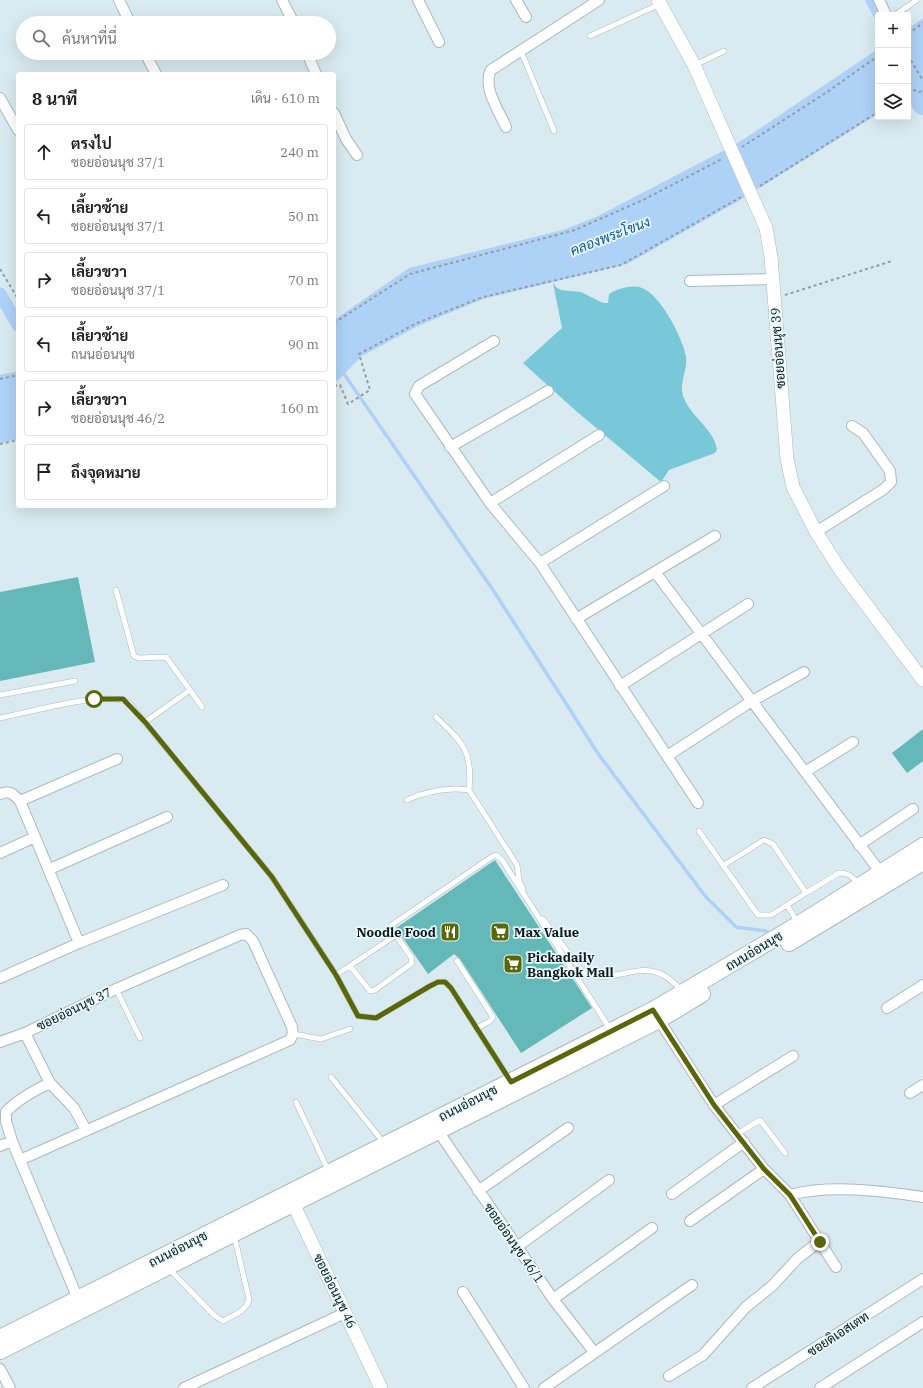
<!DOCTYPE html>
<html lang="th">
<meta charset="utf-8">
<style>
:root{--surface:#fff;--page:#f6f6f6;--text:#222;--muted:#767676;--line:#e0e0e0}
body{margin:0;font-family:"IBM Plex Serif",Sarabun,serif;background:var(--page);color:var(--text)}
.controls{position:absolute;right:12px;top:12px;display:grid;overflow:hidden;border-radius:4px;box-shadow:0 4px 16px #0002}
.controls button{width:36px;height:36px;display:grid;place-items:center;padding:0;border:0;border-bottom:1px solid var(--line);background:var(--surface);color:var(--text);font:20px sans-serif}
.stop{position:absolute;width:12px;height:12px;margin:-9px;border:3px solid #5a660a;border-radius:50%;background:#fff}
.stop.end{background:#5a660a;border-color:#fff;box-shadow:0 1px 4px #0008}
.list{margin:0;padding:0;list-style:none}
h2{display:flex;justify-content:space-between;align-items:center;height:52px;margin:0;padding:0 16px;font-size:17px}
h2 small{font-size:13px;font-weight:400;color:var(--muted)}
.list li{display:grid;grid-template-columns:26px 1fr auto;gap:12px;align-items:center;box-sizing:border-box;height:56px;margin:0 8px 8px;padding:0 8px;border:1px solid var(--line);border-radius:4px}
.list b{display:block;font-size:15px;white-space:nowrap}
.list p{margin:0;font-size:13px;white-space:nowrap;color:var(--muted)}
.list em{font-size:13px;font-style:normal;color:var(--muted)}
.icon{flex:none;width:22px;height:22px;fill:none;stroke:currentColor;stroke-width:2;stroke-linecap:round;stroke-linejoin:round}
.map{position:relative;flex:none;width:923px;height:1388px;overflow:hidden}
.search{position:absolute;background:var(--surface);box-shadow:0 4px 16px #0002;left:16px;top:16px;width:320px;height:44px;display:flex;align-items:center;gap:10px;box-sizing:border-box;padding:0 14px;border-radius:22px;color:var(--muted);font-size:15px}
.panel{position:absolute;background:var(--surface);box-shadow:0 4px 16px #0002;left:16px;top:72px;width:320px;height:436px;border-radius:4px}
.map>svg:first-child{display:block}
</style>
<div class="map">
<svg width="923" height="1388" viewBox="0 0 923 1388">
<rect width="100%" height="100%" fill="#d9ebf0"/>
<path fill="#78c8d9" d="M553 283 557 288 561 290 581 292 603 303H608L609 294C617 289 630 285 639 287 659 291 682 337 686 356 688 370 678 384 684 398 691 417 713 428 717 449L715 453 669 470 661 482 576 411 523 363 562 328Z"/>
<path fill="#aed1f7" d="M923 18V86L908 95V29Z
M878 49V114L742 199 627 264 483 299 418 326 362 356 334 384V320L409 268 563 230 596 217 738 143Z
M18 371V439L0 443V375Z"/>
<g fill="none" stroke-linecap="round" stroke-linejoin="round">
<path stroke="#aed1f7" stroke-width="3.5" d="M342 371 493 590 599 755 706 897 736 927 766 931"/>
<path stroke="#aed1f7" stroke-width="13" d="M872 0 880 15
M0 294 18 325"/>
<path stroke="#aed1f7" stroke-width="22" d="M908 73 923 104"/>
</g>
<path fill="#64b8b7" d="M78 577 95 662 0 681V592Z
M923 729V761L907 773 892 753Z
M495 860 592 1008 521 1053 460 959 454 954 428 974 396 928Z"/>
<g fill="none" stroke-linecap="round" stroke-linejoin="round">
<defs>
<path id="service" d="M895 15 917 0
M590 36 660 4
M521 51 554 131
M695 65 724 51
M116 590 134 656 139 658 166 657 190 690 145 722
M190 690 202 707
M0 695 75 681
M436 717C463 743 473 751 469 790
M0 718C27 713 108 689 129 703L272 877 336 975 358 1016 376 1018 430 986 437 982H445L451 988 509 1079
M407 800C427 791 448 787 469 790L517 865 519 881 523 889
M699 831 758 915H771L806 893 773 844 764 840 724 865
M806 893 839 873C849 872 853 878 859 884
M787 905 798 923
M543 919 582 971C609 988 636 960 663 975 671 979 676 985 682 991
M457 961 493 1017 490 1021 477 1028
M350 966 370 991 375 990 408 966 412 963 411 957 391 928 393 924 490 858 496 855 502 860 610 1029
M336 975 396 935
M116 989 140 1038
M293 1034 321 1039 350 1029
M331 1077 384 1143
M296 1102 329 1172
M737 1134 760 1120 785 1153
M169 1269 215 1316 223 1321C233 1315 247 1311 249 1299L234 1235"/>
<path id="minor" d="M119 0 130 23
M282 0 294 23
M418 0 439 42
M516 0 526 17
M879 0 886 15
M145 53 156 74
M307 53 316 74
M0 98 18 130
M334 113 346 139 357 155
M506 127C499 111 482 87 491 70L599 0
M690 281 772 279
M494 341 419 386 415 394 490 503 540 563 698 803
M450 447 548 391
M490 503 599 435
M816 532 884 489 891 482 890 471 863 433 852 426
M540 563 664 486
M655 572 881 873
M576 619 715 536
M620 686 748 604
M667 756 752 701 804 672
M805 772 853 742
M0 794C10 790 13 794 20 801
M35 837 79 943
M859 845 913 809
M0 853 35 837 20 801 117 759
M50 869 167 817
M0 978 79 943 223 885
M887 1008 923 985
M659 1020 714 1105 764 1169 790 1195 836 1267
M0 1042 25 1033
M50 1083 74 1108 86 1130
M910 1093 923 1085
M714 1105 793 1056
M438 1131 553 1299 594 1352
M0 1146 12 1141
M20 1160 290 1040 293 1034 292 1027 253 941 246 934 240 935 116 989 25 1033 50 1083C35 1090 18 1099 6 1112V1121L12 1141 78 1299
M478 1191 568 1128
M672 1194 744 1142
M790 1195C828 1184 883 1191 923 1197
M690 1221 764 1169
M517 1247 609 1180
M463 1292 524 1388
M553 1299 652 1228
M0 1369 10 1388
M669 1376 703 1355 746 1307 772 1286 798 1258 820 1241
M184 1388 345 1313
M544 1388 692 1285
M752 1388 923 1279
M820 1388 923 1322"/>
<path id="tertiary" d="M658 0 694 65 766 228 771 257 787 459 793 487 816 532 841 571 923 680
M289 1195 381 1388"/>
<path id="primary" d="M789 943 923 862
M0 1338 653 1010 799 924 923 846
M0 1351 659 1020 702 994"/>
</defs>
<use href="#service" stroke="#a8babf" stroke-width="6"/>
<use href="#minor" stroke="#a8babf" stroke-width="12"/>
<use href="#tertiary" stroke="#a8babf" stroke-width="14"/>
<use href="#primary" stroke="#a8babf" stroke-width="18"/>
<path stroke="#919fa2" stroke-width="2" stroke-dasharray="3 3" stroke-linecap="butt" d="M908 34 923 23
M908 55 923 81
M908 93 913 90 920 92 923 90
M742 147 827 92 878 56
M760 186 878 112
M0 269 18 299
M785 295 892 261
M334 323 410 274 575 230 643 200 722 159
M0 379 18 375
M334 386 340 385 348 404 370 390 359 354 417 323 483 297 621 265 741 197
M0 444 18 440"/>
<use href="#service" stroke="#fff" stroke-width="5"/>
<use href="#minor" stroke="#fff" stroke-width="10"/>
<use href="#tertiary" stroke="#fff" stroke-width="13"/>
<use href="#primary" stroke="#fff" stroke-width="16"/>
</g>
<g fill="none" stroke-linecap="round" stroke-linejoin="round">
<path stroke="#5a660a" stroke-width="5" d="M94 699H123L145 722 272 877 336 975 358 1016 376 1018 430 986 438 982H445L451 988 511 1082 653 1010 714 1105 764 1169 790 1195 820 1242"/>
</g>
<defs>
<symbol id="restaurant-square" viewBox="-11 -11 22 22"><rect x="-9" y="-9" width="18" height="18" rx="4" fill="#5a660a" stroke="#e6f9fd"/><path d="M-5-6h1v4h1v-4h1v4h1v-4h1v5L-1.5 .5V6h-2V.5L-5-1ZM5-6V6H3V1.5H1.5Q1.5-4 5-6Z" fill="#fff"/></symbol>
<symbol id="supermarket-square" viewBox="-11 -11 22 22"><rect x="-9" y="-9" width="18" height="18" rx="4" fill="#5a660a" stroke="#e6f9fd"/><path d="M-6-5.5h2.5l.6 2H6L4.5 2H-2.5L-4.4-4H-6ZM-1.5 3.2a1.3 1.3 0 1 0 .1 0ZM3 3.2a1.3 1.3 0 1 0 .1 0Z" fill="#fff"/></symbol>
</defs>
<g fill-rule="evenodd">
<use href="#restaurant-square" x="439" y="921" width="22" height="22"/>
<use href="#supermarket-square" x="489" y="921" width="22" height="22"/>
<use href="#supermarket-square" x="502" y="953" width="22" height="22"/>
</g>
<g text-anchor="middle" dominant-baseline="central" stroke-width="3.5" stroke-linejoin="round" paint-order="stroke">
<g font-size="13" fill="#101718" stroke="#e6f9fd">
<text transform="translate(778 348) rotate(-94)">ซอยอ่อนนุช 39</text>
<text transform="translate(754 951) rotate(-31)">ถนนอ่อนนุช</text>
<text transform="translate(74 1009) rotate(-26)">ซอยอ่อนนุช 37</text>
<text transform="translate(468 1103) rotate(-27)">ถนนอ่อนนุช</text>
<text transform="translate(514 1243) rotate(55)">ซอยอ่อนนุช 46/1</text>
<text transform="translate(178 1249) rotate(-27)">ถนนอ่อนนุช</text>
<text transform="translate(335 1291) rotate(64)">ซอยอ่อนนุช 46</text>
<text transform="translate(838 1334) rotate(-33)">ซอยดิเอสเตท</text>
</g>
<g font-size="13" font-weight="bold" fill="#101718" stroke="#e6f9fd" text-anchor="start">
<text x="436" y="932" text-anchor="end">Noodle Food</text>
<text x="514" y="932">Max Value</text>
<text x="527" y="957">Pickadaily<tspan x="527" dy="15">Bangkok Mall</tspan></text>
</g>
<g font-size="14" font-style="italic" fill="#1b568f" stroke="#e6f9fd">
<text transform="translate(610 236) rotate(-21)">คลองพระโขนง</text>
</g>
</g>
</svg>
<div class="controls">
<button>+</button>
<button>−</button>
<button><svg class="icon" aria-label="layers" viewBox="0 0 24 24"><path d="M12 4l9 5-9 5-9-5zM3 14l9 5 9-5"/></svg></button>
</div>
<div class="stop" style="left:94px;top:699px"></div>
<div class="stop end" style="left:820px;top:1242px"></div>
<div class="search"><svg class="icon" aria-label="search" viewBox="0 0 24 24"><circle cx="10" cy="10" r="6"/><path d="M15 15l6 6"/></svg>ค้นหาที่นี่</div>
<section class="panel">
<h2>8 นาที<small>เดิน · 610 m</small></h2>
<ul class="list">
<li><svg class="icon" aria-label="ahead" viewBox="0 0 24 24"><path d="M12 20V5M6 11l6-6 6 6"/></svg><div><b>ตรงไป</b><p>ซอยอ่อนนุช 37/1</p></div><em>240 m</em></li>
<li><svg class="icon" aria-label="left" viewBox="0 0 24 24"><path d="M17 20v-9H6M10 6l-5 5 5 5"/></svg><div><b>เลี้ยวซ้าย</b><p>ซอยอ่อนนุช 37/1</p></div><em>50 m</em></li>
<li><svg class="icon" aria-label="right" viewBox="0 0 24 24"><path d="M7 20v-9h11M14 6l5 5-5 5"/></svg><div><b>เลี้ยวขวา</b><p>ซอยอ่อนนุช 37/1</p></div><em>70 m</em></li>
<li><svg class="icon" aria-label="left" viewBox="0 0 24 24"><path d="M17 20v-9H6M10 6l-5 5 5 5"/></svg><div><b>เลี้ยวซ้าย</b><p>ถนนอ่อนนุช</p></div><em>90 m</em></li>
<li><svg class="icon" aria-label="right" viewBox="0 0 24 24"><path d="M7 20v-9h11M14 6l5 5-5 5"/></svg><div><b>เลี้ยวขวา</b><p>ซอยอ่อนนุช 46/2</p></div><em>160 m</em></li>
<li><svg class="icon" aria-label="arrive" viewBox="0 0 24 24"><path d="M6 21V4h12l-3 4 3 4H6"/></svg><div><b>ถึงจุดหมาย</b></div></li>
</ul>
</section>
</div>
